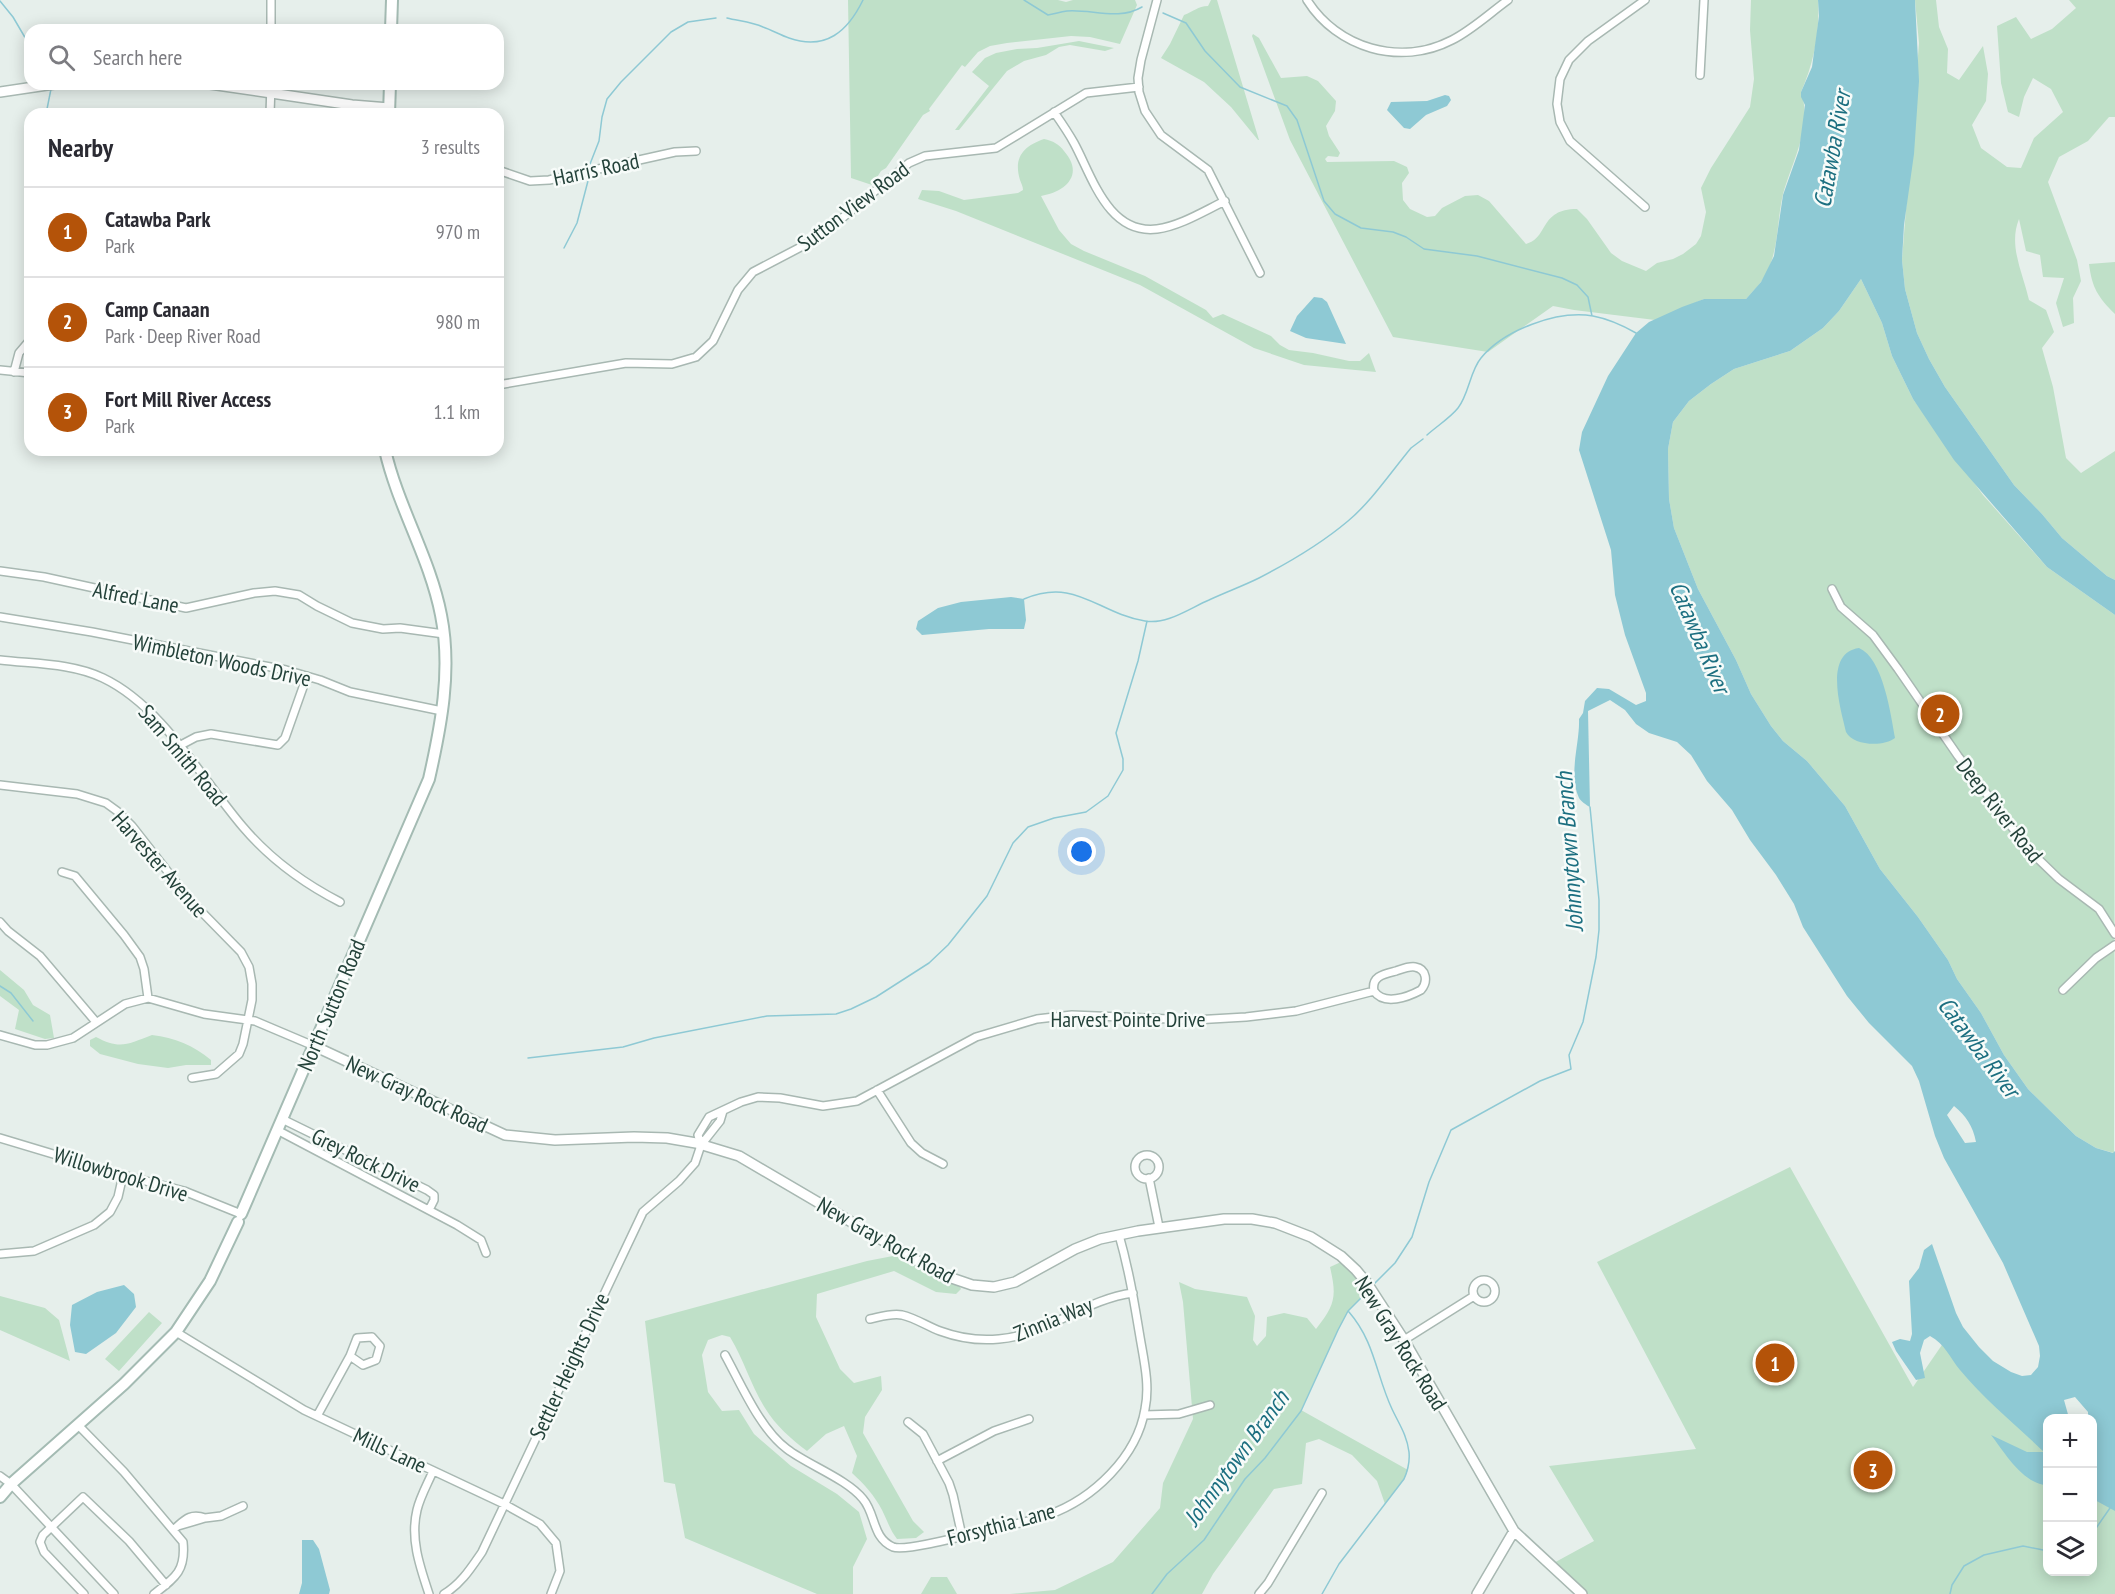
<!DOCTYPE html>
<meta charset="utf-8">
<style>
:root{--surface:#fff;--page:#f2f2f3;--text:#2b2b33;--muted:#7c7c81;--line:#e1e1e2;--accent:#b45309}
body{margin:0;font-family:"PT Sans Narrow",sans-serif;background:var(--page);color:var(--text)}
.controls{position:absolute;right:18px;bottom:18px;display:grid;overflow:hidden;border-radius:12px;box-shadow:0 3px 15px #0003}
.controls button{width:54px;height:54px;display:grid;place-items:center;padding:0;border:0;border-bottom:2px solid var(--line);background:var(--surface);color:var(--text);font:30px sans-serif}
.you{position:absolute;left:1082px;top:852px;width:21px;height:21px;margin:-15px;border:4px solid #fff;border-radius:50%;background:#1a73e8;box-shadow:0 0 0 9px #1a73e833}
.badge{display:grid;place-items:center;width:39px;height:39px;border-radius:50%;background:var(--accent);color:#fff;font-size:20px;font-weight:700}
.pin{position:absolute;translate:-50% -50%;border:3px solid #fff;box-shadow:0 2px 6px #0006}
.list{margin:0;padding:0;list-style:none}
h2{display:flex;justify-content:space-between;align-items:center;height:78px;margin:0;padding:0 24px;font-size:26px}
h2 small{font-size:20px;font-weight:400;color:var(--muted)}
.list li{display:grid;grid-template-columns:39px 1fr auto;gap:18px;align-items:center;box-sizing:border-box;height:90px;padding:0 24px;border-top:2px solid var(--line)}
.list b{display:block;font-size:22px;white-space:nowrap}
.list p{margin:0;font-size:20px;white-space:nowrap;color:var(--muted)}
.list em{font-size:20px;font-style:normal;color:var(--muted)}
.icon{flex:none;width:33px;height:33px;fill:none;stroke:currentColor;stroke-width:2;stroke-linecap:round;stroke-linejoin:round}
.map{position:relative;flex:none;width:2115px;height:1594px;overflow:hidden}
.search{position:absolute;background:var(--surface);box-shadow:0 3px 15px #0003;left:24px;top:24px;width:480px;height:66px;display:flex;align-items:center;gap:15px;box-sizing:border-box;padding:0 21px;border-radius:18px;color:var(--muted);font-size:22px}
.panel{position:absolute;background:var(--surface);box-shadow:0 3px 15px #0003;left:24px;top:108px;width:480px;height:348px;border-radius:18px}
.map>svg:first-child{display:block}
</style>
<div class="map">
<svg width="2115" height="1594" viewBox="0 0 2115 1594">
<rect width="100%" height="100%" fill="#e6efeb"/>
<path fill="#bfe0c8" d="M848 0H1058L1066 2 1073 0H1135L1137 5 1120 44 1090 37 1071 36 1007 43 990 46 978 52 965 67 962 65 929 109 930 111 923 115 886 168 881 171 872 185 851 178Z
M1211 0H1217L1259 140H1258L1231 107 1204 82 1161 58 1170 44 1184 15C1193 12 1198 6 1208 6Z
M1751 0H1818C1820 33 1814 62 1801 92 1813 125 1792 162 1783 194 1777 219 1779 246 1768 270 1763 282 1754 290 1746 299H1704L1655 320 1574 310 1553 306 1488 352 1393 337 1290 140 1252 36 1253 34 1259 38 1281 78 1307 76 1318 81 1336 101 1335 111 1326 126 1329 136 1340 153 1338 157 1328 156 1325 159 1327 162 1394 161 1407 167 1409 173 1402 183 1403 200 1410 209 1427 217 1435 216 1442 208 1465 196 1478 195 1489 201 1526 244C1549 238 1539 209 1577 209L1587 219 1611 253 1622 261 1646 271 1657 263 1673 259 1683 254 1696 244 1701 236 1706 212 1701 188 1711 168 1750 107 1754 79 1750 30Z
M1915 0H1936L1939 27 1948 49 1947 73 1959 80 1983 46 1988 74 1986 101 1972 125 1981 148 2007 167 2021 168 2034 138 2063 112 2051 89 2033 78 2024 97 2019 117 2008 112 2001 83 1997 26 2016 17 2031 39 2052 29 2076 8 2069 0H2115V117H2109L2088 141 2059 157 2048 182 2077 260 2081 281 2073 298 2074 323 2063 327 2056 303 2064 278 2043 277 2040 255 2026 251 2019 219C2008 246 2023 273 2029 300L2046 310 2054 332 2042 348 2053 387 2066 458 2081 473 2115 451V580L2107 576 2062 538 2042 514 2014 485 1945 387 1929 359 1917 333 1905 289 1902 260 1919 43Z
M1079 41 1114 48 1105 51 1070 45 1059 47 1046 55 1024 61 1007 71 959 130H955L989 86 972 72 985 58 996 53 1017 49 1037 48Z
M1044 139C1053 141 1059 144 1064 151 1085 175 1065 192 1041 196L1059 230 1071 244 1084 251 1145 276 1206 310 1213 318 1223 314 1271 336 1280 345 1289 350 1313 353 1349 361H1360L1369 353 1376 372 1304 365 1254 348 1140 285 956 211 918 199 922 190 939 191 964 200 1018 193 1023 190C1023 186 1021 183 1020 180 1013 157 1024 146 1044 139Z
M2115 262V314C2098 297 2092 288 2089 264Z
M1861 279 1882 323 1892 356 1913 399 1983 495 2047 567 2115 615 2114 1153 2096 1148 2076 1136 2028 1089 2004 1055 1981 1013 1957 979 1948 960 1918 917 1880 869 1845 806 1807 761 1783 741 1771 726 1751 694 1736 660 1698 589 1674 528 1669 499 1668 449 1673 422 1689 401 1711 384 1734 369 1790 351 1823 328 1839 311Z
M0 970 24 990 33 1005 50 1015 54 1038 45 1039 15 1029 19 1010 0 996Z
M152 1035C175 1038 193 1045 211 1060V1065H186L168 1068 138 1064 100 1054 90 1046V1040L96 1037C120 1050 128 1044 152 1035Z
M1790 1167 1913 1387 1946 1339 2047 1448 2048 1572H2092L2093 1482 2115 1499V1594H1580L1550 1565 1594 1541 1549 1466 1696 1449 1597 1262Z
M898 1255 934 1275 958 1284 961 1289 956 1294 936 1292 894 1271 817 1294 816 1317 840 1369 854 1383 881 1376 882 1390 865 1417 863 1433 913 1521 924 1532 916 1538 897 1539C890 1530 887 1520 882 1510 874 1495 864 1484 852 1473L857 1456 844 1426 826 1434 807 1451C791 1439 776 1426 765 1408 751 1386 744 1360 730 1337L722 1335 708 1340 702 1355 708 1392 722 1411 739 1410 754 1434 791 1466 837 1494 859 1512 867 1539 853 1567V1594H817L685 1538 675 1484 664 1482 645 1321 867 1261Z
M1341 1262 1355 1276 1367 1292 1348 1311 1338 1330 1301 1410 1408 1470 1404 1479 1385 1504 1377 1481 1352 1455 1319 1439 1306 1443 1302 1484 1274 1489 1213 1574 1202 1594H1010L1055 1590 1113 1562 1160 1508 1163 1483 1193 1419 1183 1302 1179 1282 1195 1289 1247 1297 1255 1316 1253 1340 1257 1346 1266 1336 1267 1317 1284 1313 1307 1318 1316 1329C1335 1305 1337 1297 1330 1267Z
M0 1296 45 1308 59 1320 70 1361 0 1330Z
M149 1312 162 1323 119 1371 105 1359Z
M931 1577H947L957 1594H921Z"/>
<path fill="#8ec9d4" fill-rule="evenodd" d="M1818 0H1915L1919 81 1914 154 1904 225 1902 260 1905 289 1917 333 1929 359 1945 387 2014 485 2042 514 2062 538 2107 576 2115 580V615L2047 567 1954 460 1913 399 1892 356 1882 323 1861 279 1839 311 1823 328 1790 351 1734 369 1711 384 1689 401 1673 422 1668 449 1669 499 1674 528 1698 589 1736 660 1751 694 1771 726 1783 741 1807 761 1845 806 1880 869 1918 917 1948 960 1957 979 1981 1013 2004 1055 2028 1089 2076 1136 2096 1148 2113 1153 2115 1151V1511L2093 1499 2092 1418H2088V1412L2075 1397 2064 1400 2069 1418H2048L2047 1485C2023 1484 2005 1453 1991 1435L2027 1452H2044C2016 1425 1985 1400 1960 1370 1950 1358 1945 1344 1930 1336L1924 1340 1920 1353 1925 1378 1916 1380 1896 1351 1892 1342 1900 1339 1910 1341 1912 1334 1909 1281 1919 1268 1924 1250 1932 1244 1956 1313 1963 1327 1979 1347 1993 1361 2011 1372 2022 1376 2031 1375 2038 1367 2040 1356 2039 1346 2003 1263 1944 1158 1935 1136 1919 1081 1912 1066 1869 1023 1847 996 1803 927 1794 904 1776 875 1750 840 1732 810 1707 781 1691 755 1677 742 1649 733 1636 724 1625 710 1610 700 1588 711 1590 807C1586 805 1581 801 1579 798 1568 774 1580 743 1579 719L1583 713 1585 701 1597 688 1609 689 1636 705 1646 701V693L1625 635 1615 595 1611 550 1579 450 1582 432 1608 376 1636 333 1649 322 1682 307 1704 299H1746L1761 282 1774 256 1783 195 1799 150 1805 105 1801 97V92L1812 67 1819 16ZM1954 1106C1966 1116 1973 1126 1976 1142L1965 1143 1947 1115Z
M1445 95 1449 96 1451 100 1447 106 1426 115 1410 129 1404 128 1387 110 1391 102 1427 101Z
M1314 297 1322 298 1327 302 1346 344 1306 338 1290 331 1297 316Z
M1011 597 1024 599 1026 620 1024 629H989L922 635 916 629 918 621 938 608 961 602Z
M1859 648C1883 658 1891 715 1895 738 1884 747 1853 746 1846 732 1841 710 1823 653 1859 648Z
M124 1285 134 1294 136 1307 116 1333 86 1354 75 1352 70 1325 72 1305 97 1292Z
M302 1540H313L319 1549 330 1590 329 1594H299L302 1583Z"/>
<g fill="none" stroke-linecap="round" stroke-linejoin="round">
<path stroke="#8ec9d4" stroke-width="1.5" d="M1024 0 1048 15C1054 14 1060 12 1067 11 1092 9 1118 21 1142 7
M0 1 13 17 30 46
M1163 13 1186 23 1205 51 1240 87 1287 106 1297 120 1324 201 1335 214 1361 228 1393 232 1406 237 1424 249 1477 256 1562 278 1577 285 1588 297 1592 316
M727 18C739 21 752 22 763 27 772 30 780 35 789 38 826 51 848 31 863 0
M46 114 51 89
M590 164 599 141 602 117 607 99 621 82 671 32 688 22 716 18
M564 248 577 223 589 177
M1427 435C1437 426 1450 418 1458 408 1469 394 1470 371 1481 358 1504 330 1557 310 1593 316 1609 319 1622 325 1636 333
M1024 599C1076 577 1097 613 1145 621 1167 625 1190 608 1209 600 1226 592 1243 586 1259 578 1290 562 1322 543 1348 521 1371 502 1391 472 1411 448L1423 439
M0 986 11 993 33 1021
M528 1058 623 1047 654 1038 767 1016 836 1014 851 1009 876 997 929 963 948 945 987 896 1013 843 1028 827 1054 818 1086 812 1108 796 1123 770V759L1116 733 1138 661 1147 621
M1372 1286 1395 1263 1412 1237 1429 1182 1451 1130 1540 1081 1571 1069 1569 1055 1583 1022 1596 957 1599 930V900L1590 807
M2092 1534 2110 1508
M1152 1594 1167 1574 1204 1540 1245 1479 1265 1458 1301 1411 1338 1330 1348 1311 1367 1292
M1322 1594 1339 1564 1404 1479C1408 1470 1410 1462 1409 1452 1407 1435 1399 1424 1392 1409 1376 1375 1375 1342 1349 1312
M1950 1594 1952 1585 1964 1566 1984 1555 2023 1546 2048 1551"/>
<defs>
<path id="minor" d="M271 0V30
M1157 0 1141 60 1138 78 1139 92 1145 111 1161 135 1208 170 1260 273
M1307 0C1337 48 1400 67 1452 40 1472 30 1490 13 1508 0
M1645 0 1588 41 1569 60 1560 79 1557 104 1560 122 1570 141 1645 207
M1700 75 1704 0
M1054 112C1061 122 1068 132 1074 143 1092 176 1108 235 1157 229 1180 226 1204 211 1225 201
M270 114 271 84
M498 170 530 181 549 180 675 152 696 151
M0 370 30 373
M14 372 19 353 30 340
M498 385 626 363 672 364 696 357 713 341 738 290 753 272 818 238 909 163 925 156 996 148 1086 93 1139 87
M0 571 44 577 186 608 254 593 275 591 299 595 317 606 352 623 383 629 400 628 444 634
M1832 589 1841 607 1873 635 1898 669 1958 756 2030 851 2059 879 2099 909 2115 934
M0 617 92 632 286 670 320 680 350 692 442 711
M0 660C34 664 72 663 103 678 162 706 202 779 243 827 271 860 303 883 340 902
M179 746 196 737 211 734 278 745 285 738 307 676
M0 785 77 794 106 803 117 811 132 826 190 900 241 952 249 967 252 984V1000L243 1044 239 1054 216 1074 192 1078
M62 872 75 876 124 935 140 957 144 969 148 998
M0 922 8 931 40 956 96 1022
M2063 990 2096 958 2115 945
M0 1035 35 1045H47L73 1038 125 1004 148 998 204 1014 255 1021 314 1046
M877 1090 911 1143 922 1153 943 1164
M282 1119 427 1190 434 1195V1200L429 1210
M277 1130 457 1225 481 1240 486 1253
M0 1138 123 1175 184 1191 241 1214
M701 1145 698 1135 709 1117 741 1102 758 1097 780 1098 823 1106 857 1101 976 1037 1037 1019 1072 1015 1194 1020 1246 1017 1296 1011 1374 991C1384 1006 1408 997 1421 990 1428 982 1427 969 1415 967 1409 966 1402 969 1396 971 1384 974 1371 976 1374 991
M1135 1167a12 12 0 1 1 24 0a12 12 0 1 1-24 0Z
M1149 1178 1159 1227
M0 1254 34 1251 94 1225 110 1212 118 1197 123 1175
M1473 1291a11 11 0 1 1 22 0a11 11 0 1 1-22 0Z
M870 1319C880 1317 891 1313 902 1315 915 1318 927 1326 940 1331 959 1338 979 1341 999 1339 1046 1336 1085 1299 1133 1293
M176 1332 304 1410 504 1504 540 1524 556 1543 560 1571 551 1594
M1404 1340 1474 1296
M725 1355C741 1384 760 1429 787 1449 808 1465 847 1479 863 1499 876 1514 872 1538 893 1547 906 1552 974 1533 991 1529 1010 1525 1030 1522 1048 1515 1093 1499 1137 1457 1145 1409 1150 1385 1144 1361 1140 1337 1134 1301 1129 1270 1119 1235
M1144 1415 1179 1414 1210 1405
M317 1416 350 1356 363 1365 376 1360 380 1346 372 1337 357 1338 350 1356
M908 1422 923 1434 949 1483 953 1495 962 1536
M79 1426 124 1472 183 1542C186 1571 175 1578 154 1594
M937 1461 994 1431 1029 1419
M0 1476 11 1484 114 1594
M205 1518 221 1516 243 1506
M173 1530C183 1522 189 1512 205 1518L178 1526
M84 1594 44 1552 40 1542 43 1535 83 1497 129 1541 166 1585
M429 1594C420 1567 410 1539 417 1510 420 1497 428 1483 433 1471
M444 1594C461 1584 471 1568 482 1552L643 1212 679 1181 695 1163 701 1145 720 1121 723 1111
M1259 1594 1268 1583 1322 1493"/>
<path id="tertiary" d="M210 84 352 105 389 108
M0 92 54 84
M314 1046 505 1135 555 1140 634 1137 667 1138 696 1143 739 1156 940 1274 972 1285 994 1287 1015 1282 1075 1249 1100 1239 1138 1231 1224 1219H1252L1275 1223 1311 1237 1341 1256 1356 1270 1367 1283 1404 1340 1514 1531 1582 1594
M1477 1594 1514 1531"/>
<path id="secondary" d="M391 30 392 0
M389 114 390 84
M241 1214 429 779C441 726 452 670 441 615 430 558 398 507 385 450
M0 1497 11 1484 124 1384 176 1332 210 1281 238 1222"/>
</defs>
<use href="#minor" stroke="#a8b8b2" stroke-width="10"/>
<use href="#tertiary" stroke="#a8b8b2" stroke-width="12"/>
<use href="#secondary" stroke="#a4bbb3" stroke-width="14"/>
<use href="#minor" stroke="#fff" stroke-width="7"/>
<use href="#tertiary" stroke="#fff" stroke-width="9"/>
<use href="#secondary" stroke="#fff" stroke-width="10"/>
</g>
<g text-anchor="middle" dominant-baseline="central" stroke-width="5" stroke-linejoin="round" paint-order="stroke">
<g font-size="22" fill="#24423a" stroke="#f7fbf9">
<text transform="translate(596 169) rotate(-12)">Harris Road</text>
<text transform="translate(853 206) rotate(-37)">Sutton View Road</text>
<text transform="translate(136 597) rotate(11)">Alfred Lane</text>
<text transform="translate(222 660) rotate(12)">Wimbleton Woods Drive</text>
<text transform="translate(183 755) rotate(50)">Sam Smith Road</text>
<text transform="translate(2000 810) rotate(52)">Deep River Road</text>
<text transform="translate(160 864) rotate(49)">Harvester Avenue</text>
<text transform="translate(331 1005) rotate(-67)">North Sutton Road</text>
<text x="1128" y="1019">Harvest Pointe Drive</text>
<text transform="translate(417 1094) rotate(25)">New Gray Rock Road</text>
<text transform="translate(366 1160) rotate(26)">Grey Rock Drive</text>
<text transform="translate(121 1174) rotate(17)">Willowbrook Drive</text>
<text transform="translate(886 1240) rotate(29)">New Gray Rock Road</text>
<text transform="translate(1053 1319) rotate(-22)">Zinnia Way</text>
<text transform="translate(1401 1343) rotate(58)">New Gray Rock Road</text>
<text transform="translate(569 1366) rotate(-65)">Settler Heights Drive</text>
<text transform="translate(390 1450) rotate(25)">Mills Lane</text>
<text transform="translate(1001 1524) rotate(-15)">Forsythia Lane</text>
</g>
<g font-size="24" font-style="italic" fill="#1c6f80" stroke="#f7fbf9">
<text transform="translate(1832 149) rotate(-80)">Catawba River</text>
<text transform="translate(1700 637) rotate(67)">Catawba River</text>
<text transform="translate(1569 852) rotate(-94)">Johnnytown Branch</text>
<text transform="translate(1979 1047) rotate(53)">Catawba River</text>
<text transform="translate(1236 1458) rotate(-54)">Johnnytown Branch</text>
</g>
</g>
</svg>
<div class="controls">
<button>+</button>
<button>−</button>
<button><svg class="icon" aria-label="layers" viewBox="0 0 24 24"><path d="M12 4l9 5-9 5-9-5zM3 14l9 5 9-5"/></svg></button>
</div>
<div class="you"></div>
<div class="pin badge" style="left:1775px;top:1363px">1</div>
<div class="pin badge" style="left:1940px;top:714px">2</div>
<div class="pin badge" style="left:1873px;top:1470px">3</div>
<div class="search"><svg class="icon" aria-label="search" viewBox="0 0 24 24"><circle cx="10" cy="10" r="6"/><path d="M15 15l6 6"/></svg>Search here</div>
<section class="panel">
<h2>Nearby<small>3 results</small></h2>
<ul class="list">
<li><span class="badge">1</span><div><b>Catawba Park</b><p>Park</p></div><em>970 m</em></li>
<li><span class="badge">2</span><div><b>Camp Canaan</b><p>Park · Deep River Road</p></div><em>980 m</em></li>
<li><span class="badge">3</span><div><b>Fort Mill River Access</b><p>Park</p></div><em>1.1 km</em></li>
</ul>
</section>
</div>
